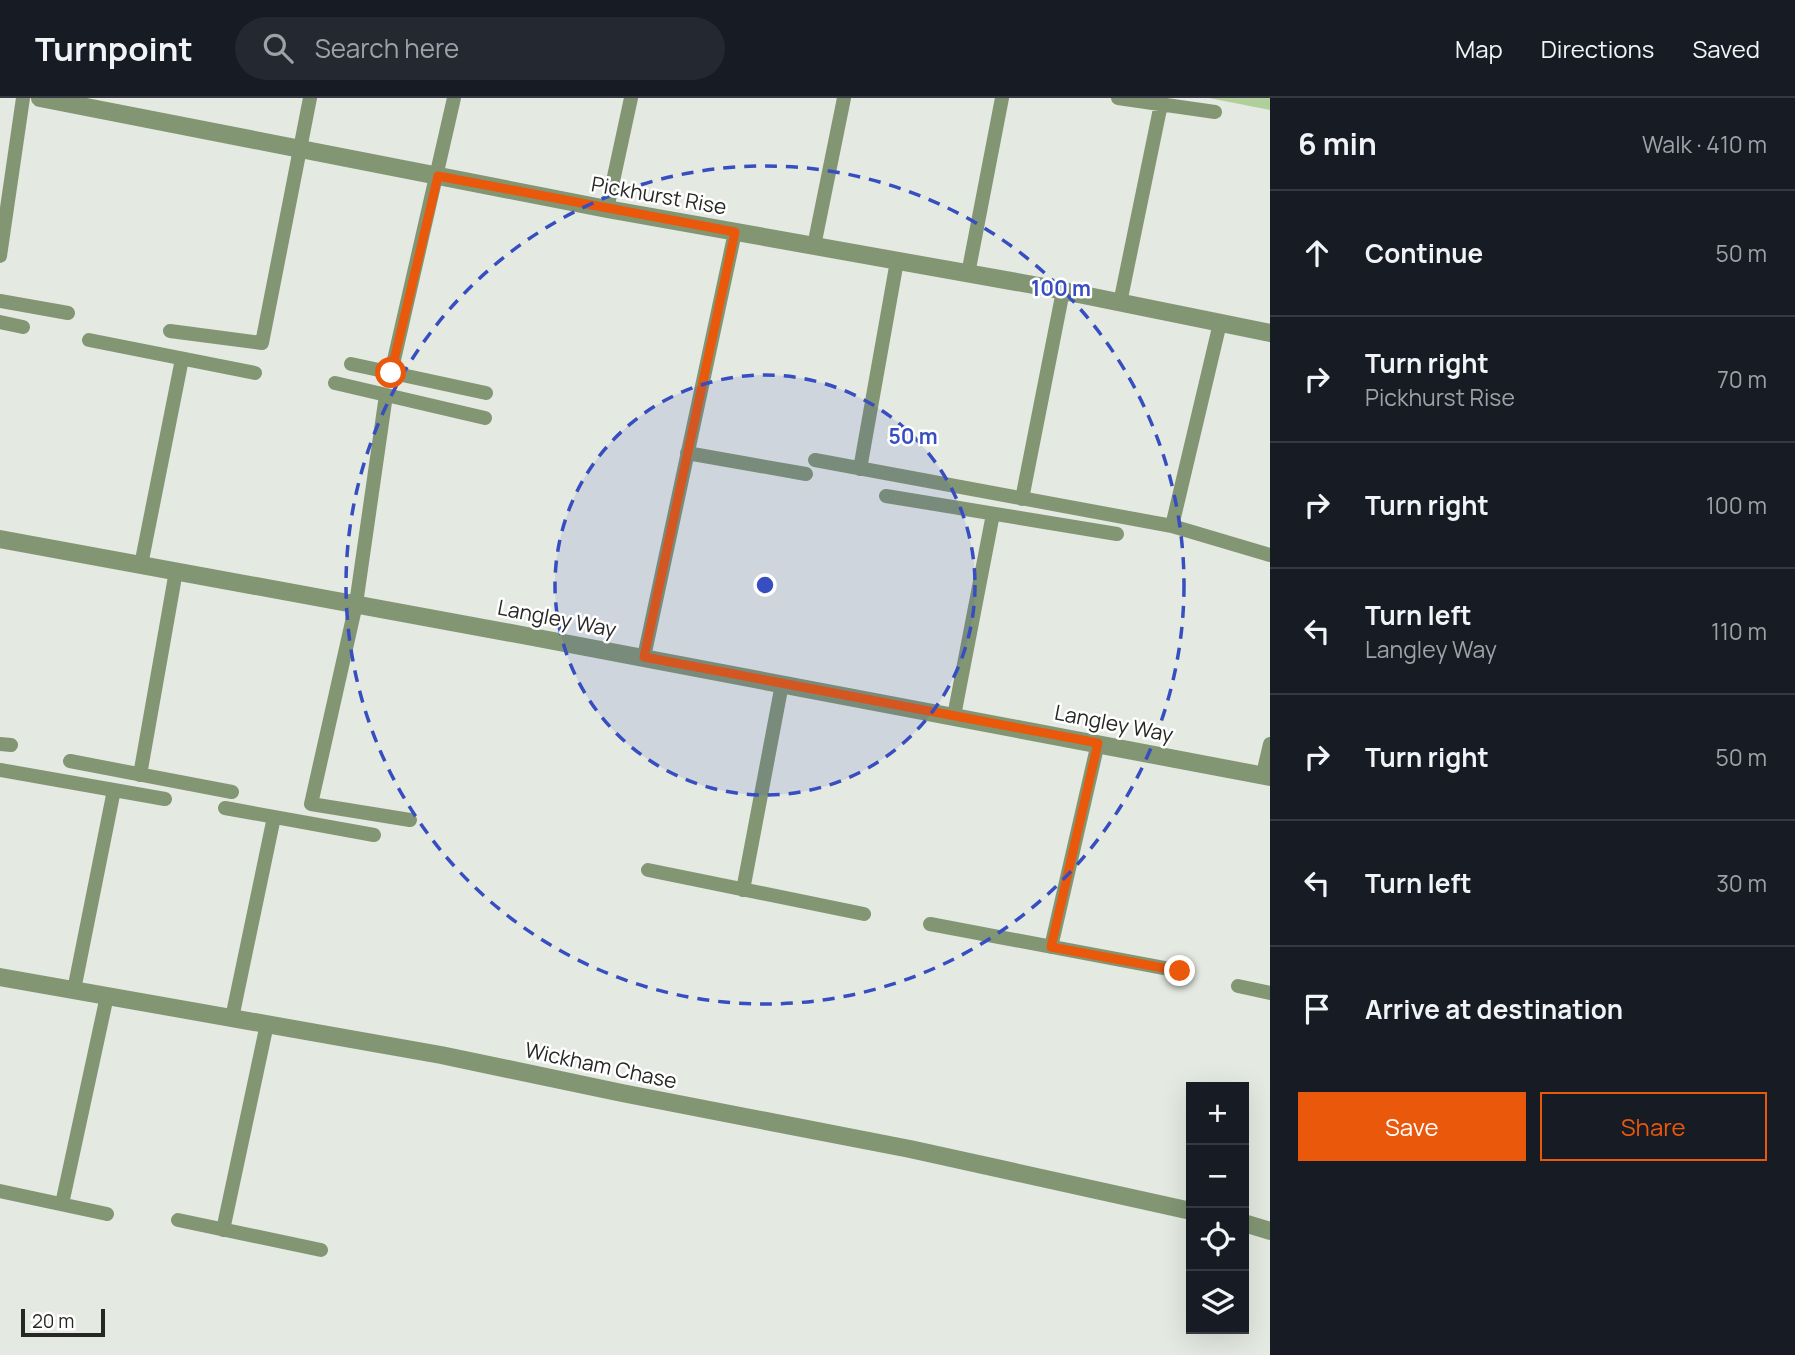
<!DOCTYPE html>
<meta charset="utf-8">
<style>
:root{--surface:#171b24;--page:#242831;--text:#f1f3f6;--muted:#9ea1a6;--line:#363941;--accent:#ea580c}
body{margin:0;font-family:Manrope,sans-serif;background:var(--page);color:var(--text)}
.controls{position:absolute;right:21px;bottom:21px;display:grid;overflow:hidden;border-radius:0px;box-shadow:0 7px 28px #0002}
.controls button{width:63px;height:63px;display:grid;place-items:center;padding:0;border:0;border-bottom:2px solid var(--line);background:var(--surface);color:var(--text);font:35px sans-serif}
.scale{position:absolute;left:21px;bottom:18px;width:84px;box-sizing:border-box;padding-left:7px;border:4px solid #272825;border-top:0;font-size:19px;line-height:24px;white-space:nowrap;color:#272825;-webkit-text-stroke:5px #fff;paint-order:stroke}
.stop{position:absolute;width:21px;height:21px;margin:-16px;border:5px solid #ea580c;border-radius:50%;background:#fff}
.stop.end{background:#ea580c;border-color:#fff;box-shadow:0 2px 7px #0008}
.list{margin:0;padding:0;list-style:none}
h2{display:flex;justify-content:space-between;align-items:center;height:91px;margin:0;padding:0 28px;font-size:30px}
h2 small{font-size:23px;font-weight:400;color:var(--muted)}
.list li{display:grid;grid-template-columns:46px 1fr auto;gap:21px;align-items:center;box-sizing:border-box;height:126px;padding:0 28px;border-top:2px solid var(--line)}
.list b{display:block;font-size:26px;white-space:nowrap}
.list p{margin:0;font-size:23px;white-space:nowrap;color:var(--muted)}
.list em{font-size:23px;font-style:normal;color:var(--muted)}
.actions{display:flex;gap:14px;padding:21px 28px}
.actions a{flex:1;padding:16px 0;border:2px solid var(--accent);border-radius:0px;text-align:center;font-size:24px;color:var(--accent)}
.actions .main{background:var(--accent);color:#fff}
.icon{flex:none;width:38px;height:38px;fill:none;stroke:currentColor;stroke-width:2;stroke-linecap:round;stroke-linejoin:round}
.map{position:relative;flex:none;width:1270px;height:1257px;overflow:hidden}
header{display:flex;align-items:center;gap:42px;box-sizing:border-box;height:98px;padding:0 35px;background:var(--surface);border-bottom:2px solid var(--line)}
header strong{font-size:33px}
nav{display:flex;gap:38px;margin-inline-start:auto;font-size:24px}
.search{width:490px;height:63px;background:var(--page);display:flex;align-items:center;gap:18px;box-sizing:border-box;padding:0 24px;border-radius:38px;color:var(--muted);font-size:26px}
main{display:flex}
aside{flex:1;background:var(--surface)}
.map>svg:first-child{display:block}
</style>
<header>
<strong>Turnpoint</strong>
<div class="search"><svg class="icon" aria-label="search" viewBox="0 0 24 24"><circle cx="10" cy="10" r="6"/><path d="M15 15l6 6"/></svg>Search here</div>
<nav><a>Map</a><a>Directions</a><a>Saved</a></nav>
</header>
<main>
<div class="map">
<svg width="1270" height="1257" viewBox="0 0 1270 1257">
<rect width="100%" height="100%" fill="#e4e9e1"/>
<path fill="#b1cf9b" d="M1209 0H1270V12Z"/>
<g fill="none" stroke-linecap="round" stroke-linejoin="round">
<path stroke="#829674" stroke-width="14" d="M1118 0 1215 14
M607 111 631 0
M814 148 844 0
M0 158 23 0
M968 176 1002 0
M0 203 68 215
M1120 205 1161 6
M0 224 23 229
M170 233 262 245 310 0
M89 242 255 275
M351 266 486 295
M391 275 454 0
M335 285 485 320
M386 297 356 506 311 706 410 722
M687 355 806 376
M815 362 1172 428 1270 457
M860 371 897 163
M886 398 1117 436
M1022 401 1063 193
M1172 428 1220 225
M141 467 182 261
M644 559 735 134
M954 618 993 416
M0 646 11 647
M70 663 232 694
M0 672 165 701
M1263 676 1270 646
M140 677 176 473
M225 710 374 737
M648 772 864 816
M743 792 782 586
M930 826 1180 873
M1051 849 1098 645
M1238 888 1270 895
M74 892 114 692
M232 920 274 719
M0 1093 107 1116
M62 1106 107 898
M178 1122 321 1152
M223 1132 267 926"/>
<path stroke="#829674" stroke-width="18" d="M40 0 607 111 1039 188 1270 235
M0 441 522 537 1270 679
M0 879 441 957 622 995 910 1051 1191 1113
M1244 1125 1270 1133"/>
</g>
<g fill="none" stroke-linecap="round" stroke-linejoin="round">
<path stroke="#ea580c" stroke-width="9" d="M391 275 438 78 735 134 644 559 1098 645 1051 849 1180 873"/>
</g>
<circle cx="765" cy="487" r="210" fill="#374ec1" fill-opacity=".12"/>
<g fill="none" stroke="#374ec1" stroke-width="3.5" stroke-dasharray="12 9">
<circle cx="765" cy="487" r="210"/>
<circle cx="765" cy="487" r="419"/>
</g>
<g text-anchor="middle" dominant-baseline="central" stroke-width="5" stroke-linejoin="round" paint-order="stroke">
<g font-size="21" fill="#272825" stroke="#fff">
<text transform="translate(659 97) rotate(10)">Pickhurst Rise</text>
<text transform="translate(557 520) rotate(11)">Langley Way</text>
<text transform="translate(1114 625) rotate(11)">Langley Way</text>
<text transform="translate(601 967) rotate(12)">Wickham Chase</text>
</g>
</g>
<circle cx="765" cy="487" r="10" fill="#374ec1" stroke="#fff" stroke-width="3.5"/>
<g font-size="21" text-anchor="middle" font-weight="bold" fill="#374ec1" stroke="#fff" stroke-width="5" stroke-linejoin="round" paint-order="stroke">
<text x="1061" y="198">100 m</text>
<text x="913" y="346">50 m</text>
</g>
</svg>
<div class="controls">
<button>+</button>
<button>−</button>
<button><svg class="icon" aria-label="locate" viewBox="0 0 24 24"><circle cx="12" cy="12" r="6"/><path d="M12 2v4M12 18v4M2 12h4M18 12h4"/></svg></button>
<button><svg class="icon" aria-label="layers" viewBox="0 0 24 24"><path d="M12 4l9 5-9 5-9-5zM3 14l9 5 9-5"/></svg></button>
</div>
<div class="scale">20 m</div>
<div class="stop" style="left:391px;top:275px"></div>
<div class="stop end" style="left:1180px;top:873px"></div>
</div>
<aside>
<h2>6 min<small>Walk · 410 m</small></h2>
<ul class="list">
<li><svg class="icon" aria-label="ahead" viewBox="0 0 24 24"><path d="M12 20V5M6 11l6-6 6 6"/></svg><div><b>Continue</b></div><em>50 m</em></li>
<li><svg class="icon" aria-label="right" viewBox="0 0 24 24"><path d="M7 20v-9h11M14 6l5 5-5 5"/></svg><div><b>Turn right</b><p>Pickhurst Rise</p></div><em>70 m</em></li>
<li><svg class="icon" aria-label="right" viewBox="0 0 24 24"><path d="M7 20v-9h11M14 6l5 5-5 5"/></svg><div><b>Turn right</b></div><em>100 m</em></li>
<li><svg class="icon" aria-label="left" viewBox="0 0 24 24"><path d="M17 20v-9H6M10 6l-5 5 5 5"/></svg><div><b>Turn left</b><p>Langley Way</p></div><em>110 m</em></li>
<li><svg class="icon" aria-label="right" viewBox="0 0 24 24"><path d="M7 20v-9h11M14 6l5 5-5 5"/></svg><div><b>Turn right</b></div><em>50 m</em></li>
<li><svg class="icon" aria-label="left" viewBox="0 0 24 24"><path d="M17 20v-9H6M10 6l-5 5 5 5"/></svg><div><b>Turn left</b></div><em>30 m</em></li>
<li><svg class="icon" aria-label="arrive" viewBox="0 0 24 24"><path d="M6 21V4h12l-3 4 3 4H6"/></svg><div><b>Arrive at destination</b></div></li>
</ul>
<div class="actions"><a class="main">Save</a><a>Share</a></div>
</aside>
</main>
